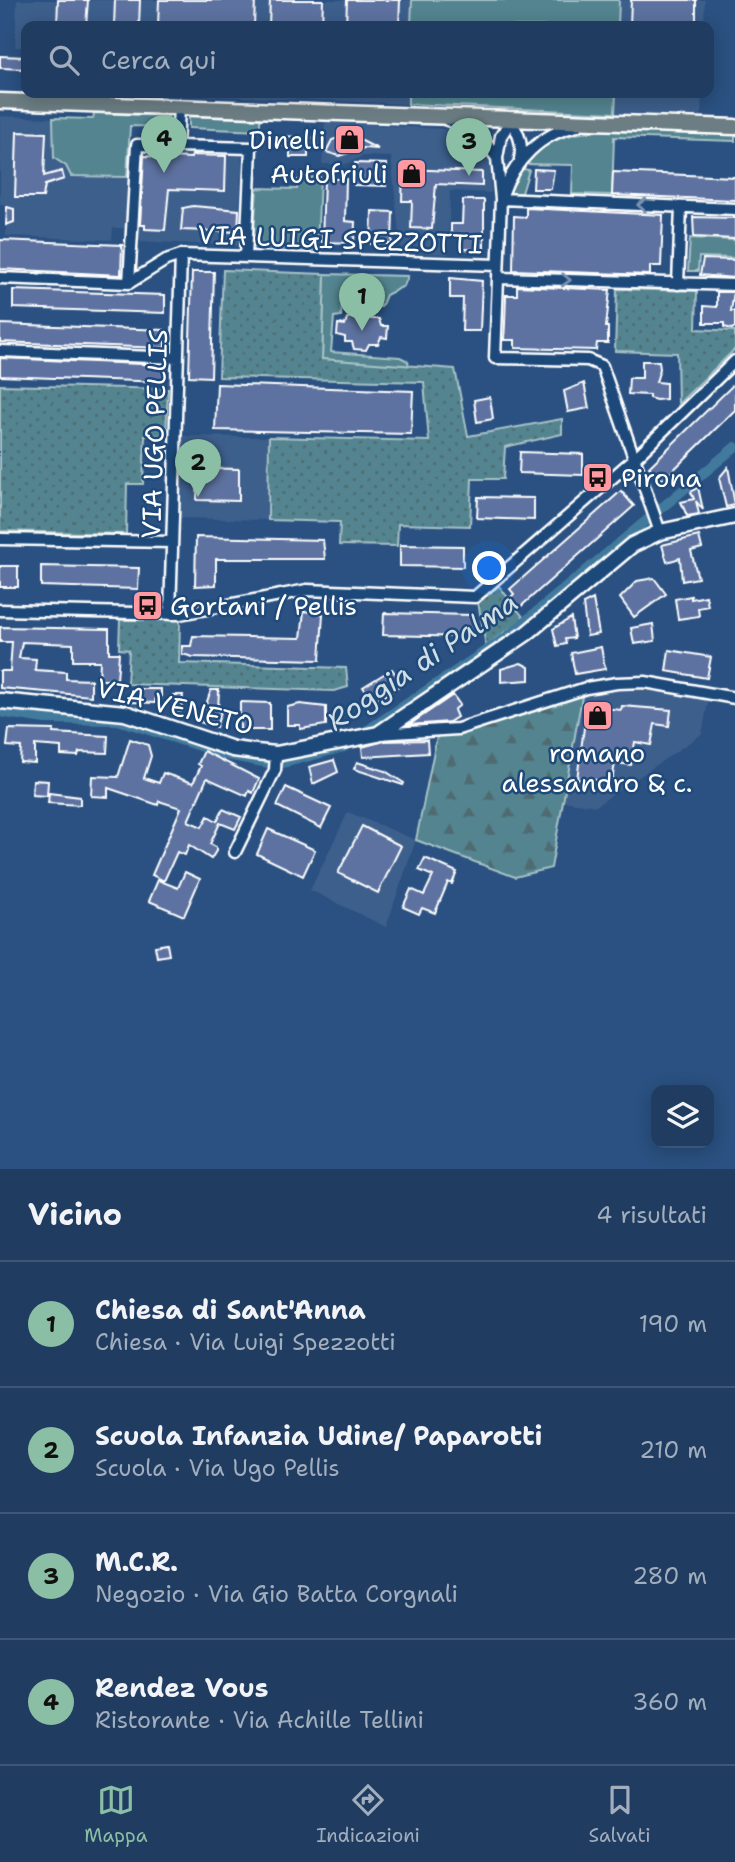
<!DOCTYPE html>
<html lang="it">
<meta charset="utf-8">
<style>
:root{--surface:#203d61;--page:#284467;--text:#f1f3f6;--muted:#a2aebd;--line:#3d5676;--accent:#8abfa5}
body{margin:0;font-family:"Shantell Sans",sans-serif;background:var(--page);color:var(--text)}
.controls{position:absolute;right:21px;bottom:21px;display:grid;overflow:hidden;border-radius:14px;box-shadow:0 4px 18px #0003}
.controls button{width:63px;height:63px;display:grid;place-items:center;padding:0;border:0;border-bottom:2px solid var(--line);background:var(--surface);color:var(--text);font:35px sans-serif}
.you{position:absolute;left:490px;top:569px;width:24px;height:24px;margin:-18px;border:5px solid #fff;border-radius:50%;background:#1a73e8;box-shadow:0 0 0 10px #1a73e833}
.badge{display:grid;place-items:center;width:46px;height:46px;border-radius:50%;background:var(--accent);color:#111;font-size:23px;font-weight:700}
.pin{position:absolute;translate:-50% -58px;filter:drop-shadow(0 2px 4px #0008)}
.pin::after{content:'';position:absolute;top:37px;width:24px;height:21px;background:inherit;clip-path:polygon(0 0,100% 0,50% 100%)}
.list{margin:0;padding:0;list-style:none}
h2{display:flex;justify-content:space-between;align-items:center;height:91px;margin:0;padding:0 28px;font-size:30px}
h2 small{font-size:23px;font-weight:400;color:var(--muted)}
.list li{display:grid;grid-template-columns:46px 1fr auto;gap:21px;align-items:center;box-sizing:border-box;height:126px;padding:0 28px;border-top:2px solid var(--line)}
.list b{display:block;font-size:26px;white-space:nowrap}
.list p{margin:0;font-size:23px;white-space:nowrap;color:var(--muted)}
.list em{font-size:23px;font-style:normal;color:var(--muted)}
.icon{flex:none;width:38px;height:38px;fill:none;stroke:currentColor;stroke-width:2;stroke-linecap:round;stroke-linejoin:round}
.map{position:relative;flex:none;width:735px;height:1169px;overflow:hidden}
.search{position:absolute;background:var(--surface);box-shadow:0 4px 18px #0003;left:21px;right:21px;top:21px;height:77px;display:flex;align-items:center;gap:18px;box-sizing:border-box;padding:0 24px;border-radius:14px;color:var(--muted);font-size:26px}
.sheet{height:595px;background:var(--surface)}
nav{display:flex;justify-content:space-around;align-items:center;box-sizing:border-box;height:98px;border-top:2px solid var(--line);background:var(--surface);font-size:19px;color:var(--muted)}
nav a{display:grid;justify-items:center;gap:4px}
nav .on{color:var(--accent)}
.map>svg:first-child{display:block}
</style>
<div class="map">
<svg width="735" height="1169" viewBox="0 0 735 1169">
<defs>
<pattern id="forest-firs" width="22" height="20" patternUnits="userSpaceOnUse" patternTransform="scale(1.75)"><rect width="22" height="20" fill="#52848f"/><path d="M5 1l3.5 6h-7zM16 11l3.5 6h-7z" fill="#4f6b71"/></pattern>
<pattern id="park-dots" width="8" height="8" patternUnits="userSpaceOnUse" patternTransform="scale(1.75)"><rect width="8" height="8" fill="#52848f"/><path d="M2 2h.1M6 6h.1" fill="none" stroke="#4f6b71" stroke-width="1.8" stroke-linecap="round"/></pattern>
</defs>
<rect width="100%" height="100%" fill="#2a5181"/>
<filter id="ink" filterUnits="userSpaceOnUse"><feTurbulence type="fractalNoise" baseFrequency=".0143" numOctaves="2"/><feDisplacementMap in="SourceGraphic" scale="14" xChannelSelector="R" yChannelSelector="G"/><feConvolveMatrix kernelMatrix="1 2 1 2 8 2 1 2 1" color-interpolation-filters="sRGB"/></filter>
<g filter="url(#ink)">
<path fill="#3d5e8c" d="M17 0H412L411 26H26V47H15Z
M619 0H705L704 26H618Z
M139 93H408V104Z
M616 93H702L701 116 615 113Z
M0 116 130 121 125 228H113L112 240 6 236 7 205 0 204Z
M325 122 460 130 477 139 486 149 490 165 491 193 450 191 448 254 401 253 391 157 363 156 344 165 322 164Z
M140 150 242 155 238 246 136 241Z
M181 436 269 437 268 520 179 518Z
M613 687H638L709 698 702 734 596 806 563 801 583 691Z
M348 812 416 840 386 927 310 890Z"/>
<path fill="#52848f" stroke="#a8c2c7" stroke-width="2" d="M412 0H619L618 26H411Z
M408 93H616L615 113 408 104Z
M94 113 168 116 167 127 130 126 127 177 71 176 66 166 54 158 53 118 93 119Z
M189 116 260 119V131L189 128Z
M614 130 735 134V141L614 137 612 195 572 194 573 165 522 164C550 136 577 131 614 130Z
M518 168 529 170 522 193H507Z
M320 176 317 250 253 247 257 188 297 189V180Z
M690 238 735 240V258L699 257 698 271H688Z
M325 274 408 276 404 286 386 295 381 307H372V300L355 299 353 307H342L341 316 334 317 331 352 400 357 408 361 409 367 322 359Z"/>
<path fill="url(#forest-firs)" stroke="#a8c2c7" stroke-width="2" d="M583 691 551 868 515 877 416 840 437 736 481 728Z"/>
<path fill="url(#park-dots)" stroke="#a8c2c7" stroke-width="2" d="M223 270 325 274 322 359 455 369 468 436 562 419V434L505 447 503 479H472L470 526 398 524 397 546 339 545 340 522 268 520 269 437 429 441 424 382 219 377Z
M617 289 697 291 696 329 735 331V349L678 404 677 353 615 351Z
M0 385 168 389 166 435 145 436 143 484H127L126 534 0 531Z
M499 586 524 618 486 646 478 602Z
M120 620H180L179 663 346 668 348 687 334 691 127 684 129 650 119 649Z"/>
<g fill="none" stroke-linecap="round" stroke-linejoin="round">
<path stroke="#427a9d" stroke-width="10" d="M0 712 45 719 118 720 227 755 269 763H283L344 747
M362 734 505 638 735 447"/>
</g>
<path fill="#5d72a0" stroke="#fff" stroke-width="2" d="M58 0H88L86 26H57Z
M115 0H140L139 26H114Z
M159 0H255L254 26H158Z
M270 0H323L322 26H269Z
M347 0H400L399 26H346Z
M631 0H696V26H630Z
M0 56 26 57V69L0 68Z
M17 132 46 133 44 176 62 171 64 179 45 185 43 197H15Z
M282 136 317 138V146L308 148V157H290V148L282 145Z
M342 137 356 138 378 149 364 148 339 156 326 152 332 140Z
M192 155 226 156 225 191 169 189 165 230 145 229V225H140L144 156 191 158Z
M355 163 387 164 386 186 354 185Z
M403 169 482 172V186L436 184 432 229 411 228 412 201H402Z
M534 169 554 170 551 189H533Z
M613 172 735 177V200L612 195Z
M324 179H346L345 221 355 222 354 243 322 242Z
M463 200H484V250L461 249V234H451V224H462Z
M193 206 239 210 238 232 181 230 183 208Z
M7 207 14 209V222L6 225Z
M526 208 663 215 661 266H650V275L513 270 514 216 526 217Z
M372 211 393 212 392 244H371Z
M693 217 735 218V239L694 237Z
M0 240 122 245 121 275 0 269Z
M703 259 735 260 734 278 700 275Z
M192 272H214L211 377 189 376Z
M450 278 482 281 480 331H462L463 298H450Z
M517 286 610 290 606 327H608V343H597L596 350 515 348V340H504L505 324 506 295H517Z
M13 290 165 295V313L13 308Z
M717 292H734L731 311H735V327L732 329 724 327V323H704V306L717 307Z
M357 306H368L371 319H379L381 326H388L387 338 381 337 378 344H369L366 350 354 349 352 342H345V337L337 335 338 324 345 325 347 318 356 316Z
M0 324 165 330V348L0 342Z
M0 358 165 365 164 382 0 376Z
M642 361H659L660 369 656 382 666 383V399L656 400 649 398V395L628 394 629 378H642Z
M584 383 589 408 568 412 564 391Z
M735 383V410L663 480 649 467Z
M217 384 413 391 411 434 215 430Z
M490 397 493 419 477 422 474 400Z
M520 452 583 454V475L519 473Z
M728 467 735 505 726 507 719 478Z
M198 468 239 469V501L197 500Z
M698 487 703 510 696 501 699 514 687 516 681 502 694 499 691 492Z
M621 491 634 506 518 609 510 598 514 594 510 589Z
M478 497 534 498V520L477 518Z
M699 536 702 548 691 551 698 578 682 581 680 558 667 562 662 545Z
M196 537 323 540 325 559H216V585L195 586Z
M400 545 463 546V567L400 566Z
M0 566H18V587H0Z
M41 566 139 568 138 589 41 586Z
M654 578 666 594 634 617 620 598 637 581Z
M691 596V599L706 596 708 606 698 608 699 616 678 619 675 599Z
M593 599 599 634 587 636 583 604Z
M304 611 323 614 320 660 193 657 182 654V646H191L193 636 301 638Z
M384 613 473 615V637L383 635Z
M571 618 574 638 565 639 566 644 557 646 553 629Z
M653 624 655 641 634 644 631 628Z
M0 627 109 629V653H119L117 680H99L100 661H73V644L22 642 19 658 36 659 35 670 66 672V679L91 680V696L0 688V671H10L12 642H0Z
M601 647 605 669 575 674 571 653Z
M669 650 711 657 707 678 666 671Z
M521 663 529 667V680L501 682V669Z
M392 669 402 684 374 702 363 687Z
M131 689H161V698L156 697 155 703 129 702Z
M211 690H219L218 711 221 712 216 727 200 722Z
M173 695H183L181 712 173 710Z
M453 695 460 705 454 710 457 717 449 722 409 725Z
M240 702 270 703V730H240Z
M300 704 326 707V725L300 729V725H287V707Z
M622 706 671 710 669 726 655 724 651 745 635 742 631 765 615 763 612 781 577 779 586 713 603 715 604 708 621 710Z
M9 729 54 730 53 733 108 736 107 753 79 752 78 756 61 755V747L35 745V763L20 762 21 747 7 746Z
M130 739 148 745 151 756 144 778 159 783 163 773 193 783 201 766 198 764 204 751 259 779 253 793 249 791 247 796 207 778 188 821 202 827 208 816 217 821 223 809 241 817 235 829 220 823 210 844 216 847V851L211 859 189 845 185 855 177 852 164 881 152 875 181 808 159 801 158 805 108 788V797L91 796 92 776 118 777Z
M427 740 428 753 363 757 362 747 384 741Z
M334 760 338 772 313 784 309 767Z
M357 762 385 771 404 783 403 785 354 769Z
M33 780 48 781 47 796 32 795Z
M286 787 331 808 321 828 277 806Z
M49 793 80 797V805L48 803Z
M362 826 401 846 378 893 338 873Z
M268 829 315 850 303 876 257 854Z
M425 858 457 872 452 884 448 882 435 913 422 908 419 914 403 907 411 889 424 895 433 876 419 870Z
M185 872 200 879 184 916 149 901 158 880 178 888Z
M167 944 169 955 157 957 155 946Z"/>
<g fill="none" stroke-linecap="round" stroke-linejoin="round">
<defs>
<path id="street" d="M179 108 177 146 251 148 246 257
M447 120 477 131 497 158 501 199 495 358 588 360 602 366 660 532
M497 158 501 136 511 121C519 134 523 144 520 159
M502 195C514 161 541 133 577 126
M501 199 735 209
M0 278 129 283 166 260 181 255 498 265
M498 278 735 285
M129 283 137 145 177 146
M678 284 681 207
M0 351 178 358
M0 539 172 542
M0 610 180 614 307 590 475 597 635 458 735 361
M170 614 181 255
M378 734 458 729 586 688 617 683 645 682 735 698
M235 852 275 770 276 754"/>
<path id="secondary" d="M0 701 125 713 233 749 256 752 276 754 378 734 527 633 632 545 660 532 735 516"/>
<path id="primary" d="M0 101 735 127"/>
</defs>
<use href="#street" stroke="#fff" stroke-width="15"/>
<use href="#secondary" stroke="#fff" stroke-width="19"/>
<use href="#primary" stroke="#fff" stroke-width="19"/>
<use href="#street" stroke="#1f4a7a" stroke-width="10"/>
<use href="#secondary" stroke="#1f4a7a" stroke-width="14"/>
<use href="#primary" stroke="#6c7e84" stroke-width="14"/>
</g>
<defs><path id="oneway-chevron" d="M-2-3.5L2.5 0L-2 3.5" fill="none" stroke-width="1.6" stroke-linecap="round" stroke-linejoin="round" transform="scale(1.75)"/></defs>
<g stroke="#7992af">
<use href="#oneway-chevron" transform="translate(642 205) rotate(-178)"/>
<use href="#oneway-chevron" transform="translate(566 280) rotate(2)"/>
</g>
</g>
<defs>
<symbol id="shop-square" viewBox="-11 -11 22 22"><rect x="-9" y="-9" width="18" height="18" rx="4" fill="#ff9aa2" stroke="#1f4a7a"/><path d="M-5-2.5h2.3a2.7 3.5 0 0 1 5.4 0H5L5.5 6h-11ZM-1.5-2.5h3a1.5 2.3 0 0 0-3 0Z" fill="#111"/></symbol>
<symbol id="bus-square" viewBox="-11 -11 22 22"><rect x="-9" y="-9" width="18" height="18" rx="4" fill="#ff9aa2" stroke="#1f4a7a"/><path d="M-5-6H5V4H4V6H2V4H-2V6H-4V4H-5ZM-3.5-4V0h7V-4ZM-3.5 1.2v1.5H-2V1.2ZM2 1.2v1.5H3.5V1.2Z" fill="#111"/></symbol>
</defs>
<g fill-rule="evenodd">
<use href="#shop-square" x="332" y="122" width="35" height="35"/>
<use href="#shop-square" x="394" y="156" width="35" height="35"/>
<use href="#bus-square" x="580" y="460" width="35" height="35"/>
<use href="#bus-square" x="130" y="588" width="35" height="35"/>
<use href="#shop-square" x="580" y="698" width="35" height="35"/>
</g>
<g text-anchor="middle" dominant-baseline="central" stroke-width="5" stroke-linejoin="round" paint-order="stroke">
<g font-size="26" fill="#fff" stroke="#1f4a7a" text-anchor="end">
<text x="326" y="139">Dinelli</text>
<text x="388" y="173">Autofriuli</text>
<text x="621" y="477" text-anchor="start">Pirona</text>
<text x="170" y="605" text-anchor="start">Gortani / Pellis</text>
<text x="597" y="752" text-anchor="middle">romano<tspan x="597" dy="30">alessandro &amp; c.</tspan></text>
</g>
<g font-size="26" fill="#fff" stroke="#1f4a7a">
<text transform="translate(340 239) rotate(2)">VIA LUIGI SPEZZOTTI</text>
<text transform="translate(154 434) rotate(-88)">VIA UGO PELLIS</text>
<text transform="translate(175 706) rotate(14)">VIA VENETO</text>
</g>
<g font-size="28" font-style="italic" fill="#d0dee6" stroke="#1f4a7a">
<text transform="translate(422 661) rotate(-34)">Roggia di Palma</text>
</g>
</g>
</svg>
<div class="controls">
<button><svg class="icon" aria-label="layers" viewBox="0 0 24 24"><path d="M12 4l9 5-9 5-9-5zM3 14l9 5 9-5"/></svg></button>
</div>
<div class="you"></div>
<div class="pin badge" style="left:362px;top:331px">1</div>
<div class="pin badge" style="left:198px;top:497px">2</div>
<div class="pin badge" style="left:469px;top:176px">3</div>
<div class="pin badge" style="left:164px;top:173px">4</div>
<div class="search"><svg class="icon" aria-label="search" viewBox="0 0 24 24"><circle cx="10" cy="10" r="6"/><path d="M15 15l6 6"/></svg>Cerca qui</div>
</div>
<section class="sheet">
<h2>Vicino<small>4 risultati</small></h2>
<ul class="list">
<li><span class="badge">1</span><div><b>Chiesa di Sant'Anna</b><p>Chiesa · Via Luigi Spezzotti</p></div><em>190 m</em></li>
<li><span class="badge">2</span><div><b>Scuola Infanzia Udine/ Paparotti</b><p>Scuola · Via Ugo Pellis</p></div><em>210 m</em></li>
<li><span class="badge">3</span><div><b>M.C.R.</b><p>Negozio · Via Gio Batta Corgnali</p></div><em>280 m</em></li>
<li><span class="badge">4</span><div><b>Rendez Vous</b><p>Ristorante · Via Achille Tellini</p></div><em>360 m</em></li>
</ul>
</section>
<nav>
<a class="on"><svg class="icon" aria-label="map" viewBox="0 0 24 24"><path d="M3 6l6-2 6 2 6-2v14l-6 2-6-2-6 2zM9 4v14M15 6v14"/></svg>Mappa</a>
<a><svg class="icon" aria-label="directions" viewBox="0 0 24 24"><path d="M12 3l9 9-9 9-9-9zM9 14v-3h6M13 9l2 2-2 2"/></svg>Indicazioni</a>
<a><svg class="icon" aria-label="saved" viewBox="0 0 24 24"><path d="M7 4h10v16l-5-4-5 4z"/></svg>Salvati</a>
</nav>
